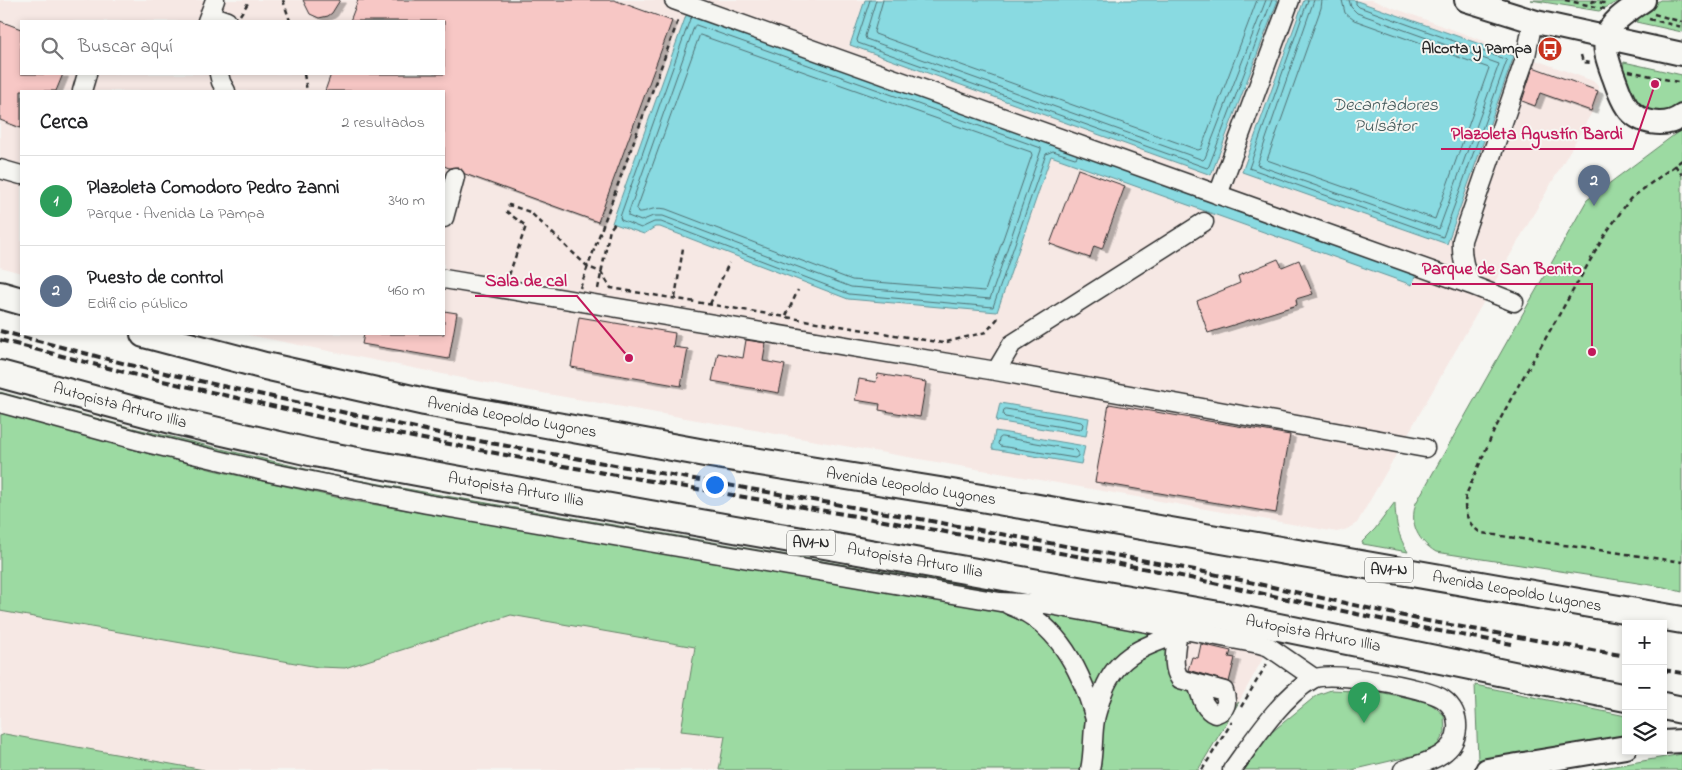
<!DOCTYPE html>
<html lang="es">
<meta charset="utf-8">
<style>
:root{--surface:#fff;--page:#f6f6f6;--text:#202124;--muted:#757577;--line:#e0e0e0;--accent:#db2777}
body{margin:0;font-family:"Indie Flower",sans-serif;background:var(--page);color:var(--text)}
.controls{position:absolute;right:15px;bottom:15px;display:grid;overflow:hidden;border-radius:0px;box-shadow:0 2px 8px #0003}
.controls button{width:45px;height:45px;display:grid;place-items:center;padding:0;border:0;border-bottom:1px solid var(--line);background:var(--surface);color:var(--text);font:25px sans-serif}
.you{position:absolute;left:714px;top:484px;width:18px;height:18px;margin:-12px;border:4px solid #fff;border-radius:50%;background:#1a73e8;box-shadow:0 0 0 8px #1a73e833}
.badge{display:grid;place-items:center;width:32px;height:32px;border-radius:50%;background:var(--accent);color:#fff;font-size:16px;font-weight:700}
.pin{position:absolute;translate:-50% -41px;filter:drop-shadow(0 1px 2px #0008)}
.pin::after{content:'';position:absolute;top:26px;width:18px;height:15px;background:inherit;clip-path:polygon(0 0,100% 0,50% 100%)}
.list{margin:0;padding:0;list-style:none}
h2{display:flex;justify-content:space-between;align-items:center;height:65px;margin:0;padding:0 20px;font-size:21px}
h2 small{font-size:16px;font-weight:400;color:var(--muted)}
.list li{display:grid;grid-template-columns:32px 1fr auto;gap:15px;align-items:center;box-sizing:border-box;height:90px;padding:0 20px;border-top:1px solid var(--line)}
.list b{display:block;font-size:19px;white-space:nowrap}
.list p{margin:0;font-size:16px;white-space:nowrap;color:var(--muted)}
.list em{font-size:16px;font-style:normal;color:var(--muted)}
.icon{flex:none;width:28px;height:28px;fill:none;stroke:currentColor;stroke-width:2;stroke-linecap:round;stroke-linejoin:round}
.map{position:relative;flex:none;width:1682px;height:770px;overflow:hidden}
.search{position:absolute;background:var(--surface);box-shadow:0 2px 8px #0003;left:20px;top:20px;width:425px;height:55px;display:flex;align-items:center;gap:12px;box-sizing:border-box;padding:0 18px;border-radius:0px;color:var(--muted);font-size:19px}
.panel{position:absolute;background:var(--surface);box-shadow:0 2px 8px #0003;left:20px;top:90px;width:425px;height:245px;border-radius:0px}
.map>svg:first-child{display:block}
</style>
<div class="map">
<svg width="1682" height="770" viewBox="0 0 1682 770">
<defs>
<filter id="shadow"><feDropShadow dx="5.5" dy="3" stdDeviation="0" flood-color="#0004"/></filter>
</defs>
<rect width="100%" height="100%" fill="#f6f6f2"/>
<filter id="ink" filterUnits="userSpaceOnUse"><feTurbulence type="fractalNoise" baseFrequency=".02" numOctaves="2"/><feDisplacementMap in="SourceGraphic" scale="10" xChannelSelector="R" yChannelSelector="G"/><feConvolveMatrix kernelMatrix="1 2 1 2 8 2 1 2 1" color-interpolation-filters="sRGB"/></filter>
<g filter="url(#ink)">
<path fill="#f6e8e4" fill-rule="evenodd" d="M0 0H1372L1593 81 1598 86 1600 93 1599 100 1357 523 1347 529 1337 532 502 386 244 334H444V91H21V273L0 267ZM21 21H444V74H21Z
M0 392 230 453 331 475 429 493 770 552 1274 638 1239 702 1198 770H0Z"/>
<path fill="#9cdaa2" stroke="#648266" d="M1531 0H1621L1599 11Z
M1660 0H1682V32L1636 22 1647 9Z
M1624 62 1682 75V107C1675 112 1672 112 1663 112 1642 112 1637 104 1629 85 1626 77 1622 70 1624 62Z
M1682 129V592L1664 587 1436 552C1418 541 1409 524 1416 503L1587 200Z
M0 392 129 427 331 475 429 493 770 552 1274 638 1273 640 484 505 337 478 224 453 0 394Z
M0 410 213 470 353 501 986 607C1004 613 1023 620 1038 632 1056 645 1083 701 1085 724 1087 739 1085 755 1081 770H719L725 736 681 731 695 647 511 615 345 668 318 667 0 611Z
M1395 502C1395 520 1398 537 1408 552L1363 544 1362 542 1375 529Z
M1054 614 1162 632C1139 646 1109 658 1097 684L1091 682C1082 658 1068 634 1049 618Z
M1164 647 1171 649 1195 688 1218 718 1239 702 1198 770H1096L1108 690 1122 669Z
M1475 685 1626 716V738L1478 760Z
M1331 690 1379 692 1429 702 1444 715 1445 732 1437 746 1420 754 1352 770H1242L1267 736 1317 695Z
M5 734 204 770H0V736Z
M1682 754V770H1592Z"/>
<path fill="#89dae1" stroke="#639498" d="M865 0H1278L1211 175 850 45Z
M1304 0H1354L1514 56 1447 244 1242 172Z
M688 10 1416 274 1412 285 1051 156 997 312 848 299 660 227H655L644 234 612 223Z
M1000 403 1089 418 1086 436 996 421Z
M995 431 1085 446 1081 464 992 449Z"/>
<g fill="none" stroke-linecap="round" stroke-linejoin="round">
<path stroke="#517174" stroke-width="1" d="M870 0 857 40 858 43 1207 168 1209 166 1272 0
M876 0 865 36 866 39 1203 160 1205 158 1266 0
M883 0 874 32 875 34 1198 150 1201 149 1257 0
M1308 0 1249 168 1443 237 1507 60 1359 7 1356 4V0
M1314 0 1257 165 1439 229 1499 64 1357 13 1351 7 1349 0
M1322 0 1321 8 1267 160 1435 219 1489 68 1354 20 1345 13 1342 0
M692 17 690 19 620 217 621 220 641 228 654 222H661L849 294 993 307 1046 154 1053 151 1075 158 1077 157V155
M696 25 1041 148V150L990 299 851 287 663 216H653L641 221 628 216V214L694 27Z
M700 35 1031 152 1032 155 985 291 852 280 666 209C652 206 647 213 638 212L637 209Z
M1006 409 1081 422 1083 424 1082 428 1079 430 1005 417 1003 415 1004 410Z
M1002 437 1076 450 1078 452V456L1075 458 1000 446 998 444 999 439Z"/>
</g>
<path fill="#f7c7c5" stroke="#2b2b2b" filter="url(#shadow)" d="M303 0H340L332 13 328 16 319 18 310 14Z
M358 0H614L672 21 598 222 465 174 458 167 449 168 444 166V91H325L331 74H444V21H350Z
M0 21 21 29V74H63L56 91H21V128L0 120Z
M1533 67 1598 91 1591 111 1540 93 1535 106 1522 101Z
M1078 169 1125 186 1102 249 1094 246 1090 258 1050 244Z
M1278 259 1282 267 1299 260 1313 294 1296 299 1297 305 1208 333 1197 301 1240 283 1238 276Z
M444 311 457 313 449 359 362 344 364 334H444Z
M579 317 675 333 673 347 688 349 681 386 571 367Z
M746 340 766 343 763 361 785 365 779 393 712 381 718 353 743 358Z
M878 374 926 382 920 417 879 410 880 404 855 400 859 379 876 382Z
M1109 404 1290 435 1276 513 1095 482Z
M1201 644 1231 651 1229 657 1235 658 1229 682 1188 670 1192 657 1198 658Z"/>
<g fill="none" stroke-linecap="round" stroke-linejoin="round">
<defs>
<path id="minor" d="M674 0 1471 285 1514 302
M210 15 227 21
M207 21 215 0
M219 74 221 82 226 91
M82 91 87 74
M0 169 21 175
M1218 195 1290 0
M444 218 455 177
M444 279 996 371 1425 448
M1471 285C1465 270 1461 257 1462 240L1526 56 1533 21
M996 371 1012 344 1204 222
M0 403 151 444 268 472 351 489 427 504 1000 602 1045 604 1259 644 1269 647 1314 678
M1009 605C1058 622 1082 672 1095 719
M1177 635C1176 650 1171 666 1180 679L1224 691C1228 702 1227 710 1215 714 1203 709 1201 695 1197 684
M1090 770C1094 752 1092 737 1095 720 1096 713 1099 706 1101 698 1115 651 1150 645 1190 630
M1232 770C1253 741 1281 697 1313 679 1330 670 1426 687 1443 699 1453 706 1458 717 1457 729 1456 740 1451 748 1442 754 1431 762 1416 765 1403 770"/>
<path id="major" d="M1466 0 1536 22 1682 54
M1644 0C1631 9 1611 20 1606 37 1603 49 1609 64 1613 75 1617 85 1620 97 1627 107 1639 124 1665 128 1682 116
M1663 742 1682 741
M1487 770 1626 747"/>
<path id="highway" d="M0 295 21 301
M144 334 265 366 425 402 710 454 952 493 1682 620
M0 374 175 421 314 453 526 492 1230 617 1626 698
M1663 706 1682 710"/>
</defs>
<use href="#minor" stroke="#2b2b2b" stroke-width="21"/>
<use href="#major" stroke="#2b2b2b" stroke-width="26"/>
<use href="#highway" stroke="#2b2b2b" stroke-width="30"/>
<path stroke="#2b2b2b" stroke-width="2.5" stroke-dasharray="5 4" stroke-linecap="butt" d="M283 0 290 21
M1565 0 1605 9
M1592 3 1593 1 1608 4
M1654 14 1682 22
M240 15 250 0
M1649 19 1682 27
M1581 55 1583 62 1592 63
M1629 71 1682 83
M304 74 307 91
M1682 160 1630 199 1606 233 1513 395 1494 431 1466 495C1463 511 1467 524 1481 533L1682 562
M1675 165 1682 175
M509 275 526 226 507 212 509 205 530 212 588 267 601 272 611 288 943 343 986 332 999 317
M580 288 679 18
M598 289 610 229 615 223
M675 298 683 248
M710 304 729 263
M786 316 798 290
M1241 707 1268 662
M1202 770 1232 722"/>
<use href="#minor" stroke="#f6f6f2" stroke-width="18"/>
<use href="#major" stroke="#f6f6f2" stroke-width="22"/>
<use href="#highway" stroke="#f6f6f2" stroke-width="26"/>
<path stroke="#2b2b2b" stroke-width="4" stroke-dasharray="8 4" stroke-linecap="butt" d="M0 331 130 365 231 388 462 438 920 519 1195 570 1422 620 1626 656
M0 340 128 373 377 430 552 464 913 526 1158 571 1417 627 1512 644
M1663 670 1682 673"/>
</g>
</g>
<defs>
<symbol id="bus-disc" viewBox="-11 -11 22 22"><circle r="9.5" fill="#c8321e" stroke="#f6f6f2"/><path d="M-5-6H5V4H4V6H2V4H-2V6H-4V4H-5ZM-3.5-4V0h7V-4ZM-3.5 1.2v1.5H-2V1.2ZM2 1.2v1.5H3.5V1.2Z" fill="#fff"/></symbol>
</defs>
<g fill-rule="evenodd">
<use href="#bus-disc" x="1536" y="35" width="28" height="28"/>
</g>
<g text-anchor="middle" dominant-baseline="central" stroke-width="4" stroke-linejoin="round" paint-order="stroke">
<g fill="#f6f6f2" stroke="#686867" stroke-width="1">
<rect x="787" y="530.5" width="48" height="25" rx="4"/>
<rect x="1365" y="557.5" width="48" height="25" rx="4"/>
</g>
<g font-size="15" font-weight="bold" fill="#2b2b2b">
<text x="811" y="543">AV1-N</text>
<text x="1389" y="570">AV1-N</text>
</g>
<g font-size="16" font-weight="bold" fill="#2b2b2b" stroke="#f6f6f2" text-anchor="end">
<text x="1532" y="49">Alcorta y Pampa</text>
</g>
<g font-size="16" fill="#2b2b2b" stroke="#f6f6f2">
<text transform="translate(120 406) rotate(15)">Autopista Arturo Illia</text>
<text transform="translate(512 418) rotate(10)">Avenida Leopoldo Lugones</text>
<text transform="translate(911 487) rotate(9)">Avenida Leopoldo Lugones</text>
<text transform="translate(516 490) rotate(10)">Autopista Arturo Illia</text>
<text transform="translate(915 561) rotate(10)">Autopista Arturo Illia</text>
<text transform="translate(1517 592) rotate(10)">Avenida Leopoldo Lugones</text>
<text transform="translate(1313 634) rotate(11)">Autopista Arturo Illia</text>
</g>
<g font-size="18" font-style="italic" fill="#425758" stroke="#f6f6f2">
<text x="1385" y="106">Decantadores<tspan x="1385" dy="21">Pulsátor</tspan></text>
</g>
</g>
<path fill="none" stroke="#c2185b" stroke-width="2" d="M1655 84L1633 149H1441M1592 352L1592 284H1412M629 358L577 296H475"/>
<g fill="#c2185b" stroke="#f6f6f2" stroke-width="2">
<circle cx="1655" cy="84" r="5"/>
<circle cx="1592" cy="352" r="5"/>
<circle cx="629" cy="358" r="5"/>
</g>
<g font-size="18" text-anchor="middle" font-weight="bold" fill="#c2185b" stroke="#f6f6f2" stroke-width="4" stroke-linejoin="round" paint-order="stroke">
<text x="1537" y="139">Plazoleta Agustín Bardi</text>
<text x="1502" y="274">Parque de San Benito</text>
<text x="526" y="286">Sala de cal</text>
</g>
</svg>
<div class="controls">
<button>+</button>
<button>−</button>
<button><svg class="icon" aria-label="layers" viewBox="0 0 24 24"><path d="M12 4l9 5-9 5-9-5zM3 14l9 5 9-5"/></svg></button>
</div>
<div class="you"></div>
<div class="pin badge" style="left:1364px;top:723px;background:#2e9e5b">1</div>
<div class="pin badge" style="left:1594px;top:206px;background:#5c6f8a">2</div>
<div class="search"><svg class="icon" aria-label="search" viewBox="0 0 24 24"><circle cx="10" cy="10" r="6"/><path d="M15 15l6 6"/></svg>Buscar aquí</div>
<section class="panel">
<h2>Cerca<small>2 resultados</small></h2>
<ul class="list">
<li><span class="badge" style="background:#2e9e5b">1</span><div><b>Plazoleta Comodoro Pedro Zanni</b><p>Parque · Avenida La Pampa</p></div><em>340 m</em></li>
<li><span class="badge" style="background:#5c6f8a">2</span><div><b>Puesto de control</b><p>Edificio público</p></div><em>460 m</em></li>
</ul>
</section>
</div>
